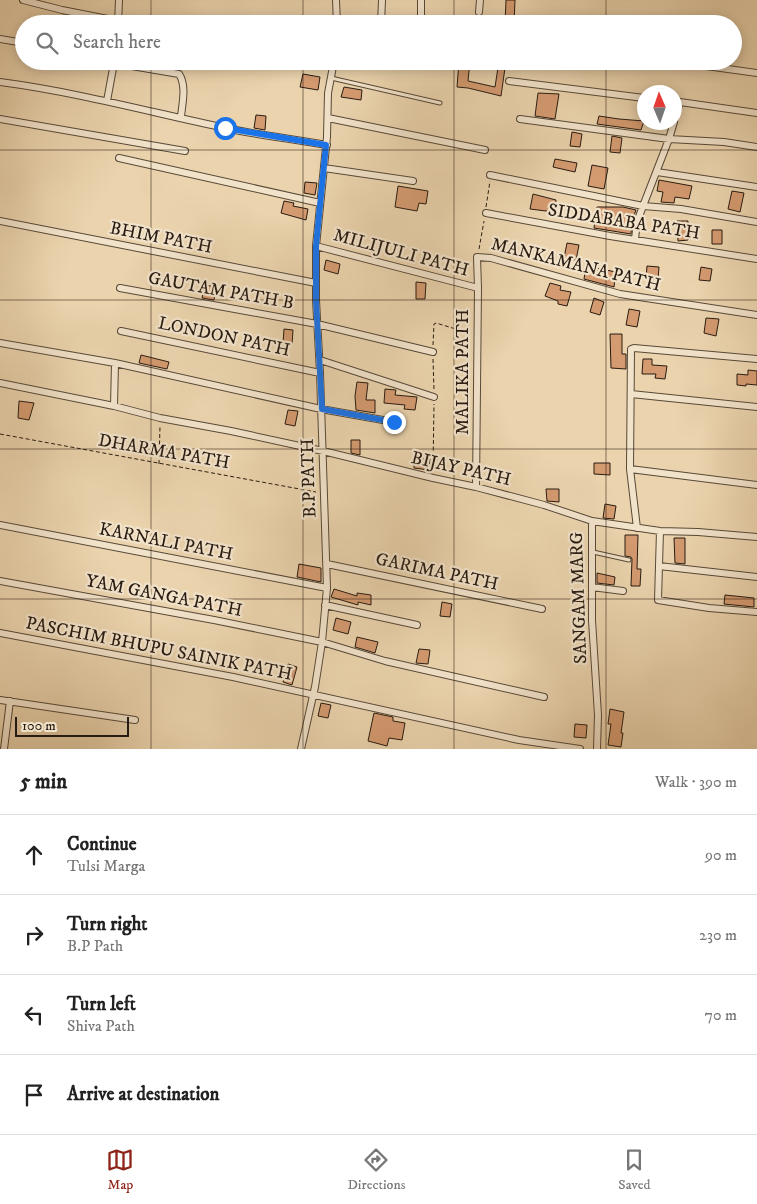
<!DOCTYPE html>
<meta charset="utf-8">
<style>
:root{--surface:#fff;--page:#f6f6f6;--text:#222;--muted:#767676;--line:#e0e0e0;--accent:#8f2418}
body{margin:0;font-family:"IM FELL DW Pica",serif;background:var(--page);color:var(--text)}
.compass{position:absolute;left:637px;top:85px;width:45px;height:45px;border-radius:50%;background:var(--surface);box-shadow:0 2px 12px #0003;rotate:358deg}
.scale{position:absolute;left:15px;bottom:12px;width:114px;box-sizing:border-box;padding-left:5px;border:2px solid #281b11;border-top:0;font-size:14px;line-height:18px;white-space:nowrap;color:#281b11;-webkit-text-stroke:4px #f1e2ca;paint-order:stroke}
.stop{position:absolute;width:15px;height:15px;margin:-11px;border:4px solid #1a73e8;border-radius:50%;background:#fff}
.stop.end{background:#1a73e8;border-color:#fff;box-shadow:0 1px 5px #0008}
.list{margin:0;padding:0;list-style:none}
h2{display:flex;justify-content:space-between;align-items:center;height:65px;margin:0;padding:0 20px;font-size:21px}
h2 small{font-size:16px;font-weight:400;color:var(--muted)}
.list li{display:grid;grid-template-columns:32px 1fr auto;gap:15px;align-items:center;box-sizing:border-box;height:80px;padding:0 20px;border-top:1px solid var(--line)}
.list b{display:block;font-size:19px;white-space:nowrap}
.list p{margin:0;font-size:16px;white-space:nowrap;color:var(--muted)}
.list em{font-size:16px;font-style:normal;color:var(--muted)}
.icon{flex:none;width:28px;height:28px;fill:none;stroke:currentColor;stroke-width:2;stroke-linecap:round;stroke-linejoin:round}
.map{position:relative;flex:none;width:757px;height:749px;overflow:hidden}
.search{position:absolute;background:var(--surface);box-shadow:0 2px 12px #0003;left:15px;right:15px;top:15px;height:55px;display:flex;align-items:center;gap:12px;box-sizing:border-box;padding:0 18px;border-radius:28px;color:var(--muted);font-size:19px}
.sheet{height:385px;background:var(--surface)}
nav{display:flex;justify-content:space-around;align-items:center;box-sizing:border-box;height:70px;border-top:1px solid var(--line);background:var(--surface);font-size:14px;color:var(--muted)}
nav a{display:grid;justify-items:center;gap:2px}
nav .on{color:var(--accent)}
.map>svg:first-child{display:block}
</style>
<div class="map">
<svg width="757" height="749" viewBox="0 0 757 749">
<rect width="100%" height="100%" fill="#ead3ad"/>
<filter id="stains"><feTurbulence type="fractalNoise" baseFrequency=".004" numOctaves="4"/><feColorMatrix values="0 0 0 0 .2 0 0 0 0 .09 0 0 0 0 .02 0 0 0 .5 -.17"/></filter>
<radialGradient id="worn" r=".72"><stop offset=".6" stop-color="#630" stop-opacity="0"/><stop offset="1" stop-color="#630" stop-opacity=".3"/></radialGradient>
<path fill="#d49a70" stroke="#281b11" d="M506 0H515L514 24H505Z
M348 16 376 18V24H348Z
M459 61H470L468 81 495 87 499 61H506L501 96 468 88 457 87Z
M303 74 320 77 318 90 300 87Z
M344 87 362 90 361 100 341 97Z
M538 93 559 94 555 119 535 116Z
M256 115 266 116 265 130 254 128Z
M599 116 619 119 644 121 641 130 597 124Z
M572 132 582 134 580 147 570 146Z
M612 136 622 138 620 153 610 152Z
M555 159 577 163 575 172 553 167Z
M592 165 608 168 604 189 588 186Z
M659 180 692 186 689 199 675 197 674 203 661 202 663 192 657 191Z
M305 182 317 183 315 195 304 193Z
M398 186 428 191 426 204 419 203 417 211 395 207Z
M732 191 744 193 740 212 728 209Z
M533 194 556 200 554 212 530 209Z
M284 201 294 203 293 206 308 209 306 220 281 213Z
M597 207H623L636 210 632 221 631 234 594 228Z
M677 221H688V240L678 241Z
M712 230H722V244H712Z
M567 243 579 245 576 260 564 258Z
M326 260 340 264 338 274 324 270Z
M586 266 616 272 614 287 584 279Z
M647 266 659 267 658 279H646Z
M701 267 712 269 710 281 699 280Z
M416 282 426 283 425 299H416Z
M550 283 561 286 560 290 571 292 567 306 558 304V301L545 296Z
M205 285 216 287 214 300 202 298Z
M594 298 604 302 600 315 590 312Z
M629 309 640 311 637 327 626 325Z
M706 318 719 319 716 336 704 333Z
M284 329 293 330 292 344 283 343Z
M610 334H622V354H626V369L611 368Z
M141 355 169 362 167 369 139 363Z
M643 359H652V365L667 366 665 379 655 378 656 374H642Z
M748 370 757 371V385L746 384V386L737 385V374L748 375Z
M357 382 368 383 366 400H375V413L356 410 355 396Z
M385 389 396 390 395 395 417 397 415 410 404 409 405 405 384 403Z
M19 401 34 403 29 420 18 418Z
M288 410 298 411 295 426 285 424Z
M351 440H360V455L351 453Z
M414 458 430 459 429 470 414 468Z
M594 463H610V475L594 474Z
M546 489H559V502L547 501Z
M605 504 616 506 614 519 603 518Z
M625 535H638L637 569H641L640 586H631L632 559 631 557 625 556Z
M674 538H685V564L675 563Z
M299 564 321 568V582L297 577Z
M597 573 615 577 614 585 597 583Z
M334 589 357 596V593L371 595V605L358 602V605L331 597Z
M725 595 754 598V607L724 604Z
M442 602 452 604 450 617 440 616Z
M336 618 351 622 348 634 333 630Z
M357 637 378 642 375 653 355 647Z
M419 649 430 650 428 664 416 663Z
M288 664 297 667 292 685 283 682Z
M321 703 331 705 328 718 318 716Z
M610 709 624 712 621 733H623L621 747 608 745 611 724H608Z
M374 713 393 717V721L405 723 402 740 389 738 387 746 368 741Z
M575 724 587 725 586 738 574 737Z"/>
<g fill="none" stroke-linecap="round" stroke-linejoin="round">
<defs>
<path id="service" d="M331 78 440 103
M593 552 629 560"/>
<path id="minor" d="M23 0 62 10 133 24
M336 0 337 24
M479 12 480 0
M118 24 119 0
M381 24 382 0
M421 24V0
M0 39 24 43
M670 61 757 73
M509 81 644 98
M0 82C76 92 150 112 225 128 258 135 293 139 327 145
M107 101 114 63 179 74C187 86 182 104 181 117
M674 101 680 102 674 120
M680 102 757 113
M328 118 485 150
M0 119 185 151
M520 119 669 139 724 142 757 147
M674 122 669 139 643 206 681 209 757 222
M119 158 320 203
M324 168 413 181
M657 172 757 187
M490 175 643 206 637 222 635 239
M486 213 610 236 757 259
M0 221 316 283
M316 246 478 288
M120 288 317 324 433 352
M121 331 320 373
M0 343 115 363
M320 360 434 397
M0 383 114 406 160 418 231 431 323 451 433 478 476 487 544 505 592 521
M631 394 757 407
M114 406 115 363 321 409 394 422
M630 469 757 485
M476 487 478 288 477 257 491 258 620 294 757 315
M0 525 327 588
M637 528 630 469 631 349 634 348 757 359
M660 531 658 600 709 608 757 612
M327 564 542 609
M659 566 757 577
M0 581 214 620 322 642 385 661 544 697
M592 587 623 591
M325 605 417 625
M0 633 233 677 519 740 580 749
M0 700 135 720
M4 749 10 701
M301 749 315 687 322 642 327 588 320 373 316 300V246L327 137 328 93 334 61
M597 749 598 715 592 620V521L660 531 698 532 757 537"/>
</defs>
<use href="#service" stroke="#584938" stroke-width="5"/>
<use href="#minor" stroke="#584938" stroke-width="8"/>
<path stroke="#281b11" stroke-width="1" stroke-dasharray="4 2.5" stroke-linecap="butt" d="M486 207 490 181
M479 249 484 221
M433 345 434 324 436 323 469 333
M433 359 434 390
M0 434 316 492
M159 464 160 426
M433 470 434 404"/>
<use href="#service" stroke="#f1e2ca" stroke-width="3"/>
<use href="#minor" stroke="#f1e2ca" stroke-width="6"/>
</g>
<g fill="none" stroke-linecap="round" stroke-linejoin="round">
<path stroke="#1a73e8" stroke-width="6" d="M225 128 326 145 316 246V300L322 409 394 422"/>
</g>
<path fill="none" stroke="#281b11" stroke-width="1" stroke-opacity="0.55" d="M151 0V24M303 0V24M454 0V24M606 0V24M151 61V749M303 61V749M454 61V749M606 61V749M0 150H757M0 300H757M0 449H757M0 599H757"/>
<g text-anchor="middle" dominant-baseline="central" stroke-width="4.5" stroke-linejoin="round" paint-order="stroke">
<g font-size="18" fill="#281b11" stroke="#f1e2ca">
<text transform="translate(624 222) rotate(9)">SIDDABABA PATH</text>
<text transform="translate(161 238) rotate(11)">BHIM PATH</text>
<text transform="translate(401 253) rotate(15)">MILIJULI PATH</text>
<text transform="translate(576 265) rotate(14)">MANKAMANA PATH</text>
<text transform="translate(221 291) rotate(10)">GAUTAM PATH B</text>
<text transform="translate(224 337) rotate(12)">LONDON PATH</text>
<text transform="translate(463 372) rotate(-90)">MALIKA PATH</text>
<text transform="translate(164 452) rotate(10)">DHARMA PATH</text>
<text transform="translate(461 469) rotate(13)">BIJAY PATH</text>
<text transform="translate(309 478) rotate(-92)">B.P PATH</text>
<text transform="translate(166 542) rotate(11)">KARNALI PATH</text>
<text transform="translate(437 572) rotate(12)">GARIMA PATH</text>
<text transform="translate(164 596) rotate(11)">YAM GANGA PATH</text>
<text transform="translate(579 598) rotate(-92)">SANGAM MARG</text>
<text transform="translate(159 649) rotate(11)">PASCHIM BHUPU SAINIK PATH</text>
</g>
</g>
<rect width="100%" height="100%" filter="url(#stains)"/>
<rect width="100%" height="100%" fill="url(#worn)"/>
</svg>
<svg class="compass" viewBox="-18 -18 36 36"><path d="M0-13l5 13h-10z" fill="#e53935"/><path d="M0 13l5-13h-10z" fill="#767676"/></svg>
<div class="scale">100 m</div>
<div class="stop" style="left:225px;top:128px"></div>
<div class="stop end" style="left:394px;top:422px"></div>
<div class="search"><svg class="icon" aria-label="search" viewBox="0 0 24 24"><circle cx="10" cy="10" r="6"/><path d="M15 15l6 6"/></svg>Search here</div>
</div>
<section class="sheet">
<h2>5 min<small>Walk · 390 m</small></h2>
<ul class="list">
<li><svg class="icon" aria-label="ahead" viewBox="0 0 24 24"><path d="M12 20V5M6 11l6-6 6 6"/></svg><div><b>Continue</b><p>Tulsi Marga</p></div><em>90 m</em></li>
<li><svg class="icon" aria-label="right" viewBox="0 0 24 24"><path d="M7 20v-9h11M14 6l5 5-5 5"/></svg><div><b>Turn right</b><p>B.P Path</p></div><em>230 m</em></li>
<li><svg class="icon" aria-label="left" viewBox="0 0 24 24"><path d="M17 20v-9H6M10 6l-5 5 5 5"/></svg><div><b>Turn left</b><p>Shiva Path</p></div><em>70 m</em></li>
<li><svg class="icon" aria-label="arrive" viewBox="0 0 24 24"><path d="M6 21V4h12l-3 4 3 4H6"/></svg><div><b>Arrive at destination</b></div></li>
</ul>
</section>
<nav>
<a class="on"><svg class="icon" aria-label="map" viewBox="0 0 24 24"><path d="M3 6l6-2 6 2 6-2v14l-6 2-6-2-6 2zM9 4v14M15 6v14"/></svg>Map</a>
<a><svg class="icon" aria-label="directions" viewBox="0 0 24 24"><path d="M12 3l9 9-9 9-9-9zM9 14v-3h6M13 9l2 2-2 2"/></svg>Directions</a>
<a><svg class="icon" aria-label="saved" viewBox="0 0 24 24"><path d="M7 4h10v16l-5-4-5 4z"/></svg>Saved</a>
</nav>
